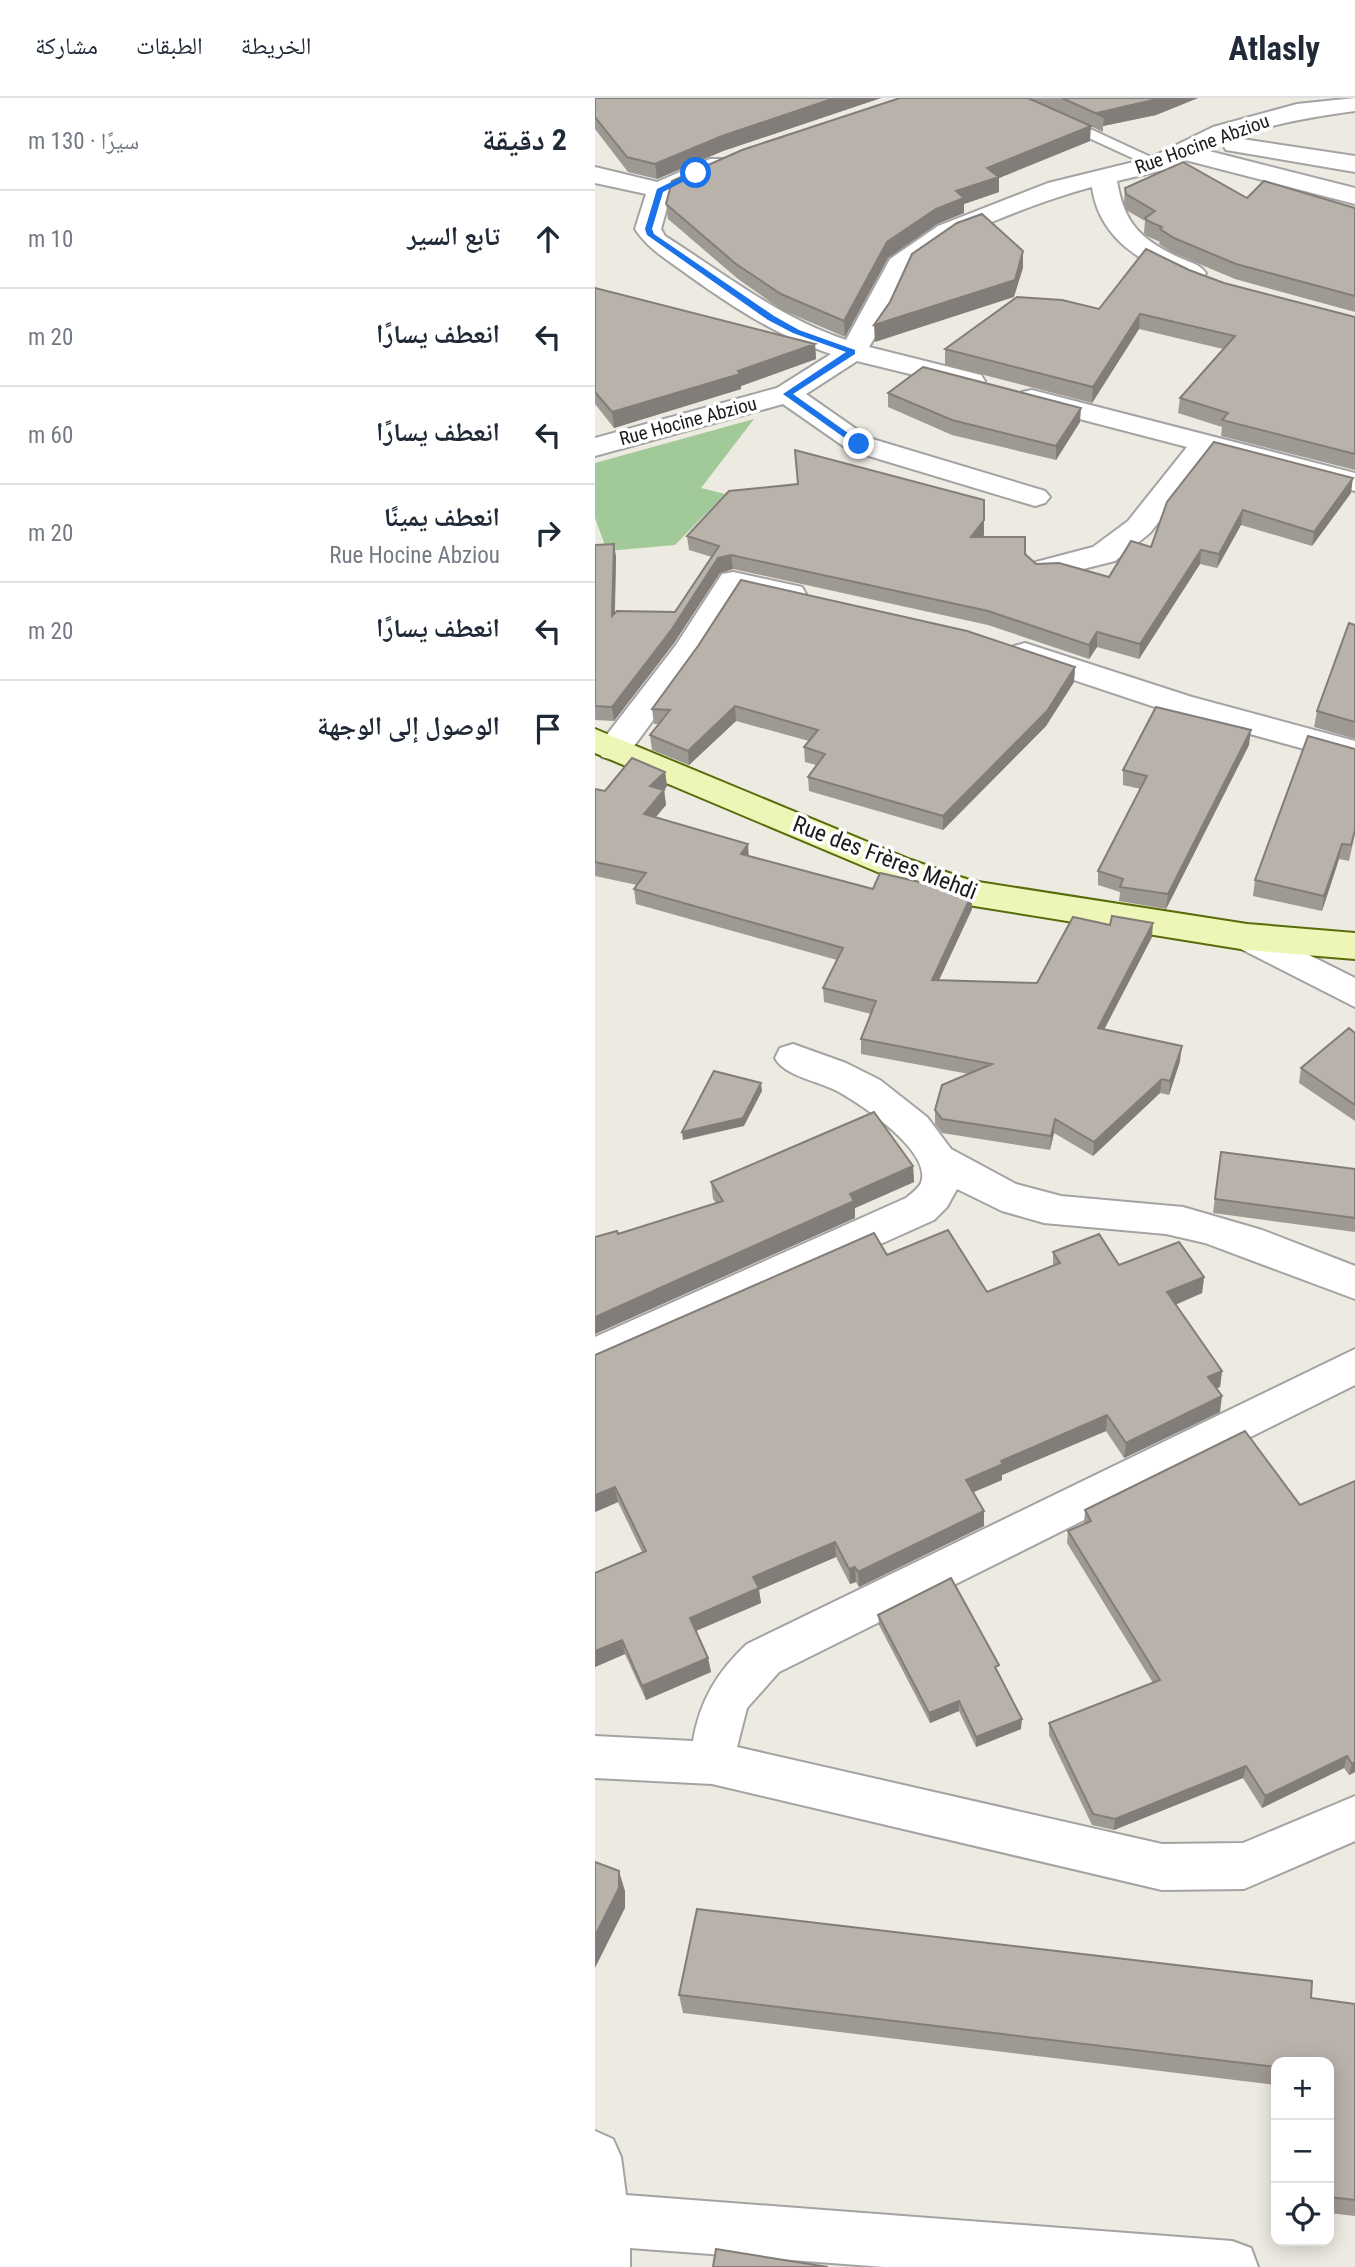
<!DOCTYPE html>
<html lang="ar">
<meta charset="utf-8">
<style>
:root{--surface:#fff;--page:#f2f2f3;--text:#1f2937;--muted:#747a83;--line:#e0e1e3}
body{margin:0;font-family:"Roboto Condensed","Noto Naskh Arabic",sans-serif;background:var(--page);color:var(--text);direction:rtl}
.controls{position:absolute;right:21px;bottom:21px;display:grid;overflow:hidden;border-radius:14px;box-shadow:0 4px 18px #0003}
.controls button{width:63px;height:63px;display:grid;place-items:center;padding:0;border:0;border-bottom:2px solid var(--line);background:var(--surface);color:var(--text);font:35px sans-serif}
.stop{position:absolute;width:21px;height:21px;margin:-16px;border:5px solid #1a73e8;border-radius:50%;background:#fff}
.stop.end{background:#1a73e8;border-color:#fff;box-shadow:0 2px 7px #0008}
.list{margin:0;padding:0;list-style:none}
h2{display:flex;justify-content:space-between;align-items:center;height:91px;margin:0;padding:0 28px;font-size:30px}
h2 small{font-size:23px;font-weight:400;color:var(--muted)}
.list li{display:grid;grid-template-columns:46px 1fr auto;gap:21px;align-items:center;box-sizing:border-box;height:98px;padding:0 28px;border-top:2px solid var(--line)}
.list b{display:block;font-size:26px;white-space:nowrap}
.list p{margin:0;font-size:23px;white-space:nowrap;color:var(--muted)}
.list em{font-size:23px;font-style:normal;color:var(--muted)}
.icon{flex:none;width:38px;height:38px;fill:none;stroke:currentColor;stroke-width:2;stroke-linecap:round;stroke-linejoin:round}
.map{position:relative;flex:none;width:760px;height:2169px;overflow:hidden;direction:ltr}
header{display:flex;align-items:center;gap:42px;box-sizing:border-box;height:98px;padding:0 35px;background:var(--surface);border-bottom:2px solid var(--line)}
header strong{font-size:33px}
nav{display:flex;gap:38px;margin-inline-start:auto;font-size:24px}
main{display:flex}
aside{flex:1;background:var(--surface)}
.map>svg:first-child{display:block}
</style>
<header>
<strong>Atlasly</strong>
<nav><a>الخريطة</a><a>الطبقات</a><a>مشاركة</a></nav>
</header>
<main>
<div class="map">
<svg width="760" height="2169" viewBox="0 0 760 2169">
<rect width="100%" height="100%" fill="#edeae1"/>
<path fill="#a2ca98" d="M159 321 106 390 130 396 80 447 12 453 0 420V365Z"/>
<g fill="none" stroke-linecap="round" stroke-linejoin="round">
<defs>
<path id="lane" d="M407 0H428L571 66 563 71 557 69Z"/>
<path id="street" d="M760 0V13C708 20 657 29 610 52L760 90V106L590 62 572 71 522 83C529 125 545 141 583 159 593 164 605 166 611 175L607 181C594 184 583 179 570 173 533 156 503 132 497 89 460 98 333 143 314 174 299 198 289 225 274 249L386 277 390 283 386 289 376 291 262 263 211 296 274 340 450 393 455 399 450 405 440 408 430 405 254 352 188 306 0 358V340L182 290 236 256C182 238 138 209 93 177 73 162 54 152 40 131L51 96 0 85V69L62 84 115 61H133L137 66 133 71 76 96 66 131 70 138C130 176 183 219 251 242L295 161 343 128 453 85 555 60 618 29 702 6Z
M640 40 760 58V74L631 52 628 47 631 42Z
M437 292 760 375V393L617 356 555 435 520 463 452 480 441 478 437 471 441 464 498 449 533 423 592 349 427 306 423 300 427 294Z
M138 474 207 489 211 496 207 503 196 506 146 494 103 561 31 659 19 662 7 659 3 651 7 643 81 547 127 476Z
M430 545 597 599 760 643V665L575 614 419 562 414 555 419 548Z
M652 826 760 880V909L640 848 634 839 640 830Z
M198 946 251 965 285 982 332 1019 356 1051 421 1086 466 1098 588 1109 667 1132 760 1168V1201L610 1145 571 1136 449 1125 407 1113 362 1091 352 1109 339 1122 0 1274V1239L311 1100C316 1096 323 1091 326 1085 338 1054 267 1007 244 994 225 983 190 979 180 960L185 950Z
M760 1251V1287L184 1574 152 1610 142 1649 567 1746 648 1745 760 1698V1743L649 1791 567 1792 117 1686 0 1680V1638L98 1643C105 1602 123 1573 152 1546Z
M0 2033 18 2041 26 2059 31 2097 637 2143 656 2150 663 2169H289L35 2150V2169H0Z"/>
<path id="secondary" d="M0 631 316 762 377 783 652 826 760 835V861L652 852 373 807 292 778 0 655Z"/>
</defs>
<use href="#lane" stroke="#a3a3a3" stroke-width="4"/>
<use href="#street" stroke="#a3a3a3" stroke-width="4"/>
<use href="#secondary" stroke="#586c09" stroke-width="4"/>
<use href="#lane" fill="#fff" fill-rule="evenodd"/>
<use href="#street" fill="#fff" fill-rule="evenodd"/>
<use href="#secondary" fill="#edf6b6" fill-rule="evenodd"/>
</g>
<path fill="#9f9993" d="M0 0H286L128 53 62 81 33 74 0 31Z
M434 0H603L561 17 508 28V34Z
M495 43 404 80V94L369 106V115L342 126 293 160 250 239 187 212 143 181 73 121 71 106Z
M530 90 760 110V214L640 181 578 155 564 146 565 144 552 138 549 135 550 123 531 112 529 105Z
M594 172 629 185 760 219V372L626 338 627 329 583 315 585 300 628 251 544 231 497 305 350 267V251L504 211Z
M0 190 220 246 221 261 146 288V291L19 330 0 306Z
M293 295 485 324 461 362 357 337 293 309Z
M756 395 717 448 646 427 622 470 605 466 544 561 502 549 494 561 393 527 138 471 125 475 79 545 19 623 0 622V447L19 446 21 460 20 515 80 514 117 459 94 452 92 438 389 437 387 439 430 456 441 466 514 479 556 449 572 404Z
M760 527V641L719 629 722 613Z
M480 569 479 584 451 628 348 732 214 693 213 679 221 667 210 664 209 649 214 643 141 623 94 667 57 652 55 637 64 626H59L57 611Z
M654 647 571 811 524 803 525 794 503 787V773L546 691 528 687V672Z
M760 651V736L754 763 744 761 727 813 658 798 660 782Z
M70 674 72 688 69 692 71 707 60 719 154 758 278 791 377 796V811L344 882 442 885 557 839 509 932 585 963 574 997 565 995 498 1058 459 1035 455 1052 347 1035 340 1026V1012L374 976 266 956V941L276 916 229 904 228 890 242 862 41 806 39 791 42 787 0 778V691L10 693Z
M760 935V1023L704 985 706 970Z
M626 1054 760 1071V1134L618 1115Z
M318 1068 319 1084 260 1110V1120L0 1236V1139L23 1136 121 1105 118 1101 116 1084Z
M458 1154 524 1167 609 1179 607 1195 581 1206 627 1273 625 1289 622 1290 625 1314 529 1360 511 1333 407 1377V1382L378 1394 389 1413V1428L264 1489 261 1484 255 1486 241 1459 164 1492 166 1505 101 1533 113 1560 116 1574 51 1602 30 1556 0 1569V1475L47 1454 23 1404 0 1414V1257L292 1157 392 1194 458 1168Z
M760 1383V1674L754 1677 749 1670 667 1710 648 1680 519 1732 497 1727 454 1637V1625L558 1585 472 1445 473 1433 489 1426 490 1412 705 1407Z
M283 1517 403 1576 426 1631 381 1649 364 1613 335 1625 284 1527Z
M84 1897 716 1900 760 1906V2118L734 2115V1964H681V1987L88 1915Z"/>
<path fill="#827d78" d="M240 0H286L128 53 62 81 60 66 127 38Z
M567 0H603L561 17 508 28 509 19 501 15Z
M496 28 495 43 404 80V94L369 106V115L342 126 293 160 250 239 249 223 292 144 392 70Z
M428 153V170L419 199 280 244 279 227Z
M545 216 544 231 497 305 498 289Z
M220 246 221 261 146 288V291L19 330 17 314 143 273Z
M486 310 485 324 461 362V348Z
M758 380 756 395 717 448 719 434Z
M648 412 646 427 622 470 624 456Z
M389 422V437L376 454V439Z
M19 446 21 460 19 532 17 518Z
M606 452 605 466 544 561 545 546Z
M136 457 138 471 125 475 79 545 19 623 17 609 123 460Z
M502 534V549L494 561V547Z
M480 569 479 584 451 628 348 732V718Z
M140 608 141 623 94 667 93 653Z
M656 632 654 647 571 811 573 796Z
M70 674 72 688 69 692 71 707 51 731 49 716 55 688Z
M153 746 154 761 146 756Z
M747 746 744 761 727 813 729 798Z
M377 796V811L337 897V882Z
M558 825 557 839 502 945 503 930Z
M587 948 585 963 574 997 575 983Z
M567 981 565 995 498 1058 499 1044Z
M166 985 167 993 149 1028 88 1042 87 1034Z
M460 1021 459 1035 455 1052 456 1038Z
M318 1068 319 1084 260 1110V1120L0 1236V1219L255 1096Z
M609 1179 607 1195 571 1211 572 1194Z
M627 1273 625 1289 611 1295 613 1279Z
M627 1298 625 1314 529 1360 531 1345Z
M512 1317 511 1333 407 1377V1382L372 1397 371 1382 406 1363Z
M20 1389 23 1404 0 1414V1397Z
M389 1413V1428L264 1489 263 1474Z
M240 1444 241 1459 164 1492 166 1505 98 1534 95 1520 158 1479Z
M260 1469 261 1484 255 1486 254 1471Z
M27 1542 30 1556 0 1569V1553Z
M113 1560 116 1574 51 1602 47 1588Z
M364 1603V1613L335 1625 334 1615Z
M427 1621 426 1631 381 1649V1639Z
M752 1658 749 1670 667 1710 670 1698Z
M760 1664V1674L754 1677 757 1666Z
M651 1668 648 1680 519 1732 520 1721Z
M24 1773 30 1793V1810L0 1870V1838Z"/>
<path fill="#b9b2ab" stroke="#827d78" stroke-width="2" d="M0 0H240L127 38 60 66 32 59 0 19Z
M305 0H433L496 28 392 70 404 79 361 93 369 100 341 111 292 144 249 223 186 196 141 166 71 106 77 83 147 52Z
M467 0H567L501 15 509 19Z
M588 64 652 100 669 83 760 110V198L641 166 579 140 565 131 567 129 553 123 550 120 560 113 531 96 530 90Z
M387 116 428 153 420 182 279 227 295 204 317 156 362 125Z
M551 151 594 172 629 185 760 219V356L627 322 633 315 585 300 640 238 545 216 498 289 350 251 422 199 467 202 504 211Z
M0 190 220 246 143 273 145 276 17 314 0 294Z
M328 269 486 310 461 348 357 322 293 295Z
M619 344 758 380 719 434 648 412 624 456 606 452 545 546 502 534 494 547 393 513 136 457 123 460 77 531 17 609 0 608V447L19 446 17 518 22 513 80 514 124 448 92 438 134 393 203 386 200 352 389 402V422L376 439H430V456L441 466 464 465 514 479 536 443 556 449 572 404Z
M146 482 372 533 480 569 452 613 348 718 213 679 230 656 209 649 223 632 140 608 93 653 55 637 75 612 57 611 103 548Z
M754 525 760 527V624L722 613Z
M561 609 656 632 573 796 525 789 528 781 503 773 552 678 528 672Z
M713 638 760 651V732L756 747 747 746 729 798 660 782Z
M37 660 70 674 55 688 69 692 49 716 153 746 146 756 278 791 285 775 377 796 337 882 442 885 478 819 515 827 517 818 558 825 503 930 587 948 575 983 567 981 499 1044 460 1021 456 1038 347 1021 340 1012 347 987 397 966 266 941 281 903 228 890 248 850 39 791 51 775 0 764V691L10 693Z
M754 930 760 935V1007L706 970Z
M119 973 166 985 148 1020 87 1034Z
M279 1014 318 1068 255 1096 259 1103 0 1219V1139L22 1133 23 1136 128 1103 116 1084Z
M626 1054 760 1071V1120L620 1101Z
M353 1132 392 1194 465 1165 458 1154 504 1136 524 1167 584 1144 609 1179 572 1194 627 1273 613 1279 627 1298 531 1345 512 1317 406 1363 408 1366 371 1382 389 1413 263 1474 260 1469 254 1471 240 1444 158 1479 164 1490 95 1520 113 1560 47 1588 27 1542 0 1553V1475L51 1453 20 1389 0 1397V1257L279 1135 292 1157Z
M650 1333 705 1407 760 1383V1664L757 1666 752 1658 670 1698 651 1668 520 1721 498 1716 454 1625 565 1582 473 1433 496 1423 490 1412Z
M356 1480 404 1567 400 1569 427 1621 381 1639 364 1603 334 1615 283 1517Z
M0 1764 24 1773V1790L0 1838Z
M102 1811 717 1883 716 1900 760 1906V2102L734 2099V1964H681V1969L84 1897Z
M121 2151 233 2169H118Z"/>
<path fill="#1a73e8" d="M99 73 105 75 68 94 57 131 59 136 179 218 204 232 260 252V256L198 296 267 345V348H261L188 296 251 254 198 235 173 222 52 137 50 131 62 91Z"/>
<g text-anchor="middle" dominant-baseline="central" stroke-width="7" stroke-linejoin="round" paint-order="stroke">
<g font-size="19" fill="#1c1c1c" stroke="#fff">
<text transform="translate(607 46) rotate(-20)">Rue Hocine Abziou</text>
<text transform="translate(93 323) rotate(-15)">Rue Hocine Abziou</text>
</g>
<g font-size="23" fill="#1c1c1c" stroke="#fff">
<text transform="translate(290 760) rotate(21)">Rue des Frères Mehdi</text>
</g>
</g>
</svg>
<div class="controls">
<button>+</button>
<button>−</button>
<button><svg class="icon" aria-label="locate" viewBox="0 0 24 24"><circle cx="12" cy="12" r="6"/><path d="M12 2v4M12 18v4M2 12h4M18 12h4"/></svg></button>
</div>
<div class="stop" style="left:101px;top:75px"></div>
<div class="stop end" style="left:264px;top:346px"></div>
</div>
<aside>
<h2>2 دقيقة<small>سيرًا · 130 m</small></h2>
<ul class="list">
<li><svg class="icon" aria-label="ahead" viewBox="0 0 24 24"><path d="M12 20V5M6 11l6-6 6 6"/></svg><div><b>تابع السير</b></div><em>10 m</em></li>
<li><svg class="icon" aria-label="left" viewBox="0 0 24 24"><path d="M17 20v-9H6M10 6l-5 5 5 5"/></svg><div><b>انعطف يسارًا</b></div><em>20 m</em></li>
<li><svg class="icon" aria-label="left" viewBox="0 0 24 24"><path d="M17 20v-9H6M10 6l-5 5 5 5"/></svg><div><b>انعطف يسارًا</b></div><em>60 m</em></li>
<li><svg class="icon" aria-label="right" viewBox="0 0 24 24"><path d="M7 20v-9h11M14 6l5 5-5 5"/></svg><div><b>انعطف يمينًا</b><p>Rue Hocine Abziou</p></div><em>20 m</em></li>
<li><svg class="icon" aria-label="left" viewBox="0 0 24 24"><path d="M17 20v-9H6M10 6l-5 5 5 5"/></svg><div><b>انعطف يسارًا</b></div><em>20 m</em></li>
<li><svg class="icon" aria-label="arrive" viewBox="0 0 24 24"><path d="M6 21V4h12l-3 4 3 4H6"/></svg><div><b>الوصول إلى الوجهة</b></div></li>
</ul>
</aside>
</main>
